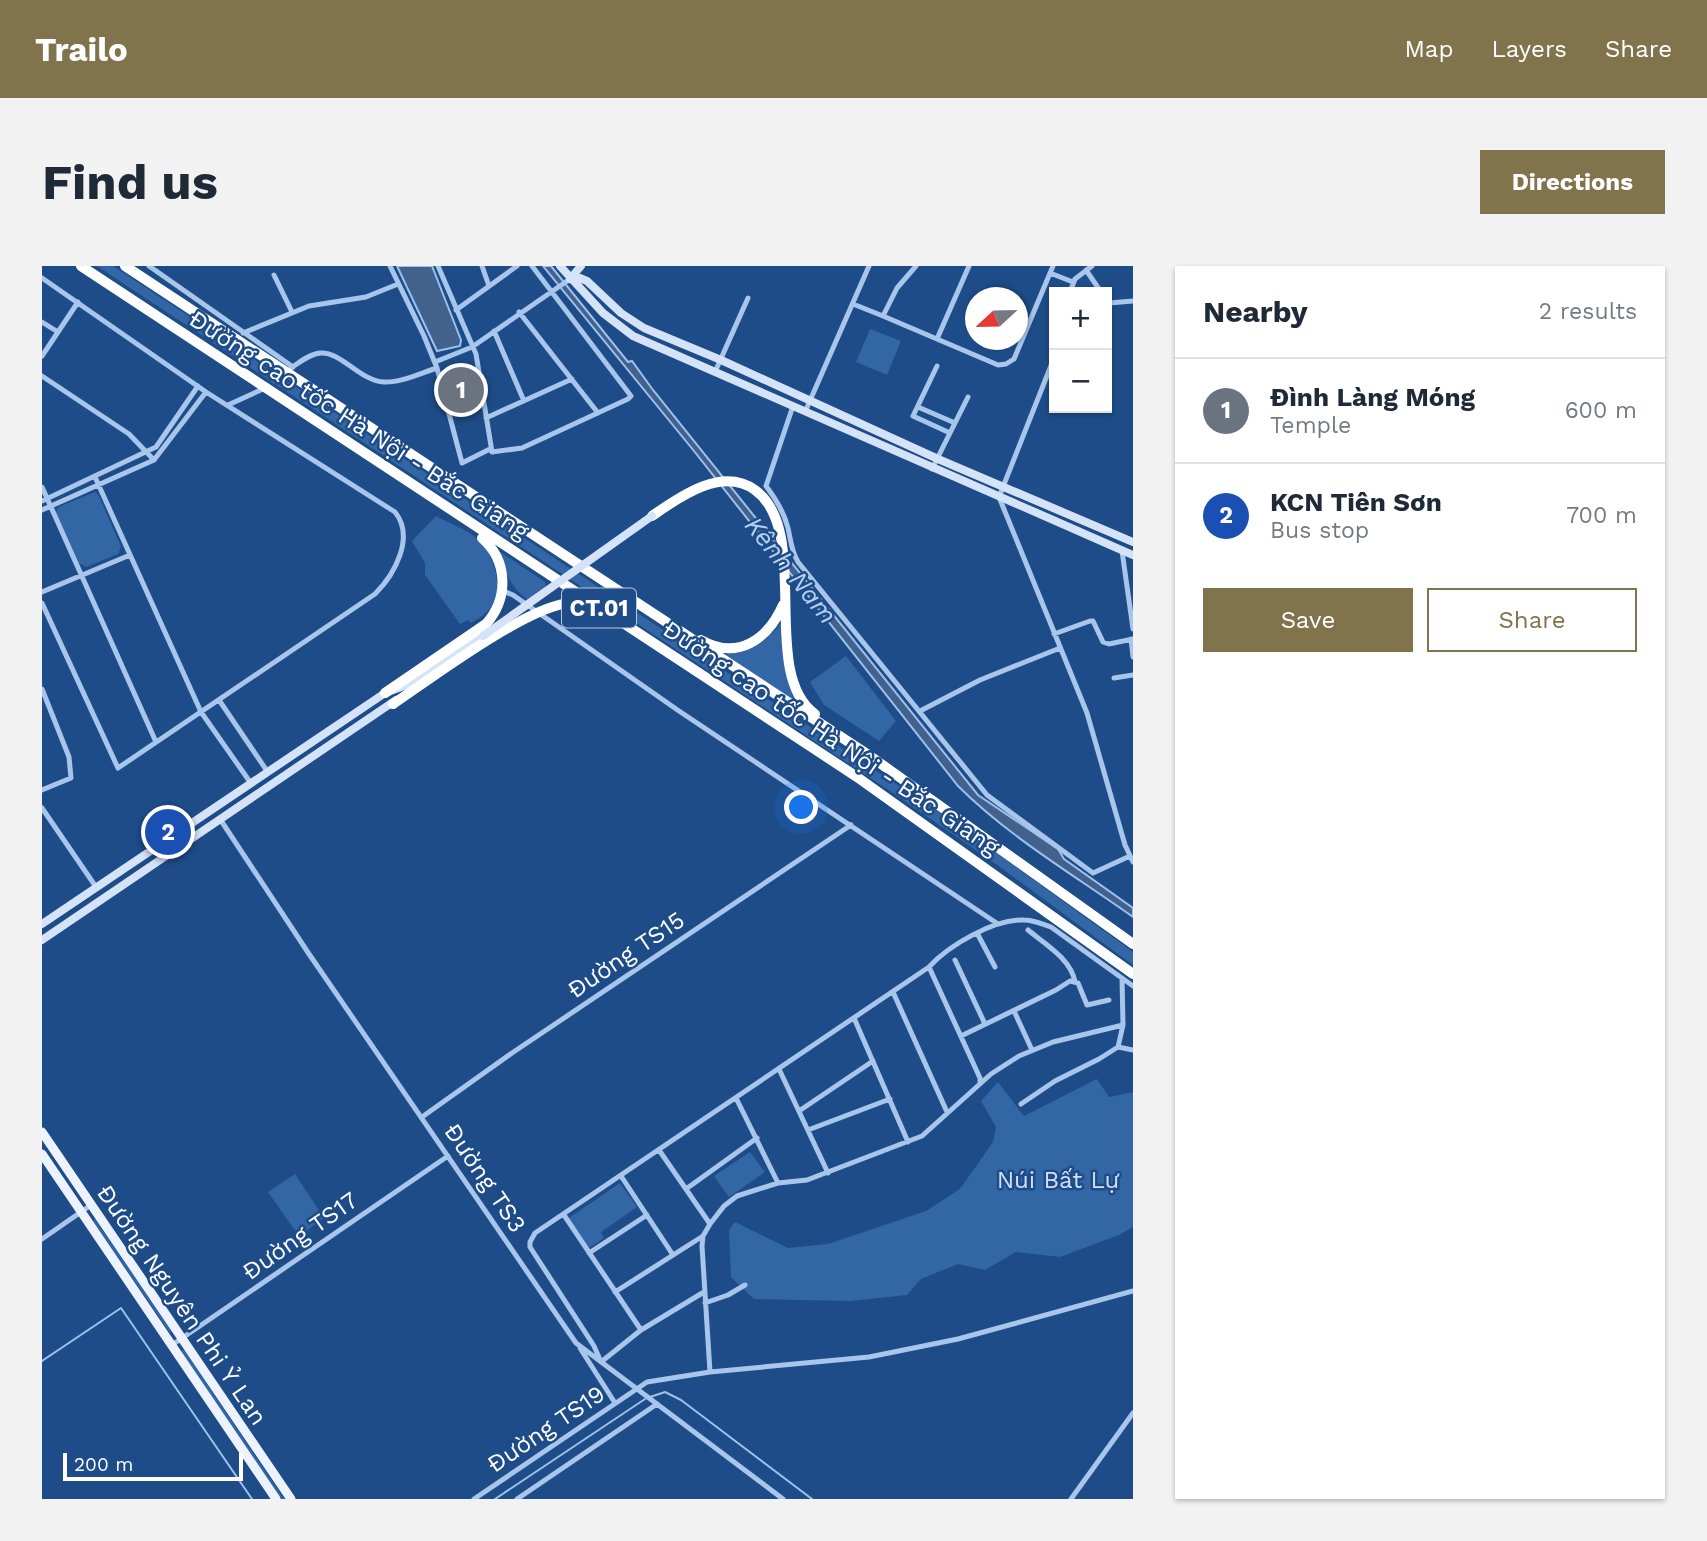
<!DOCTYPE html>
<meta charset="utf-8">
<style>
:root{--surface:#fff;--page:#f2f2f3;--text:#1f2937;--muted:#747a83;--line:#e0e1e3;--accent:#81744d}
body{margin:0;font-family:"Work Sans",sans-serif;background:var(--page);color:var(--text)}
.controls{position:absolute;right:21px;top:21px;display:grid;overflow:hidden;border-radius:0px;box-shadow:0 2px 5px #0004}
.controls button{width:63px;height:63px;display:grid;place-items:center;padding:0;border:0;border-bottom:2px solid var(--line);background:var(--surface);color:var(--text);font:35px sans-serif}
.compass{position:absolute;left:923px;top:21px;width:63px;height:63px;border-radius:50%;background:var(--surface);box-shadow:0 2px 5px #0004;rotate:248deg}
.scale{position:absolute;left:21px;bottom:18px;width:180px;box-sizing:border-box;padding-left:7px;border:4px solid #fff;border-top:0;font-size:19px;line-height:24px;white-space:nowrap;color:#fff;-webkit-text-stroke:5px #1e4c88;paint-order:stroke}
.you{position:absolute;left:760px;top:542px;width:24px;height:24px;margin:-18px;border:5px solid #fff;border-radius:50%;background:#1a73e8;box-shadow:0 0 0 10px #1a73e833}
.badge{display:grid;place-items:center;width:46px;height:46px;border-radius:50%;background:var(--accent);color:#fff;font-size:23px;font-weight:700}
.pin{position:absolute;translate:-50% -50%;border:4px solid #fff;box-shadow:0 2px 7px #0006}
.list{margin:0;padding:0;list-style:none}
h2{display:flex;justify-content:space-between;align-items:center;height:91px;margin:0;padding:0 28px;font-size:30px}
h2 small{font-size:23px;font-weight:400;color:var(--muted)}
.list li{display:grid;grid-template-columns:46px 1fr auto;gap:21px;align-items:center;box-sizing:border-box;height:105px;padding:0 28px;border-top:2px solid var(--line)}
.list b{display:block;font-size:26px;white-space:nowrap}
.list p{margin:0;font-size:23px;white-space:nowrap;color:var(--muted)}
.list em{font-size:23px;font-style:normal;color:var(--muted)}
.actions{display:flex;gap:14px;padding:21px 28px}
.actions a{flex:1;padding:16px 0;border:2px solid var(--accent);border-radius:0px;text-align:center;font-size:24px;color:var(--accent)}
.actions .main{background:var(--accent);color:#fff}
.map{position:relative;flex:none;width:1091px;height:1233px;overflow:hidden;border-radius:0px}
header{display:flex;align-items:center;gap:42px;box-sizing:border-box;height:98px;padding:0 35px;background:var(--accent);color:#fff}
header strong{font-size:33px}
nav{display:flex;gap:38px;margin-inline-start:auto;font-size:24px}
.intro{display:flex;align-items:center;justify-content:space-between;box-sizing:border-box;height:168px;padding:0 42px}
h1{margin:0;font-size:49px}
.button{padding:18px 32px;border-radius:0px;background:var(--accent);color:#fff;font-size:24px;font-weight:700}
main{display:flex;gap:42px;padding:0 42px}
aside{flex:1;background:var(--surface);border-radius:0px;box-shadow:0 2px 5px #0004}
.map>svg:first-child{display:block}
</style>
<header>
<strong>Trailo</strong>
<nav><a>Map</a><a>Layers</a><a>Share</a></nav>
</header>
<div class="intro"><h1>Find us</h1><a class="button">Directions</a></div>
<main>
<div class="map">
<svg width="1091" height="1233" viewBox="0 0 1091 1233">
<rect width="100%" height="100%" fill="#1e4c88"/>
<path fill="#3266a5" d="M55 0H71L916 559 1091 686V699L958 601 845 523Z
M828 63 859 75 845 109 814 96Z
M53 226 57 230 79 281 76 288 44 301 37 297 14 247 15 243 19 240Z
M394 250C406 257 422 262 433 271 450 284 461 315 452 335 448 346 438 352 429 357L426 354 418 358 383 309V297L370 275Z
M457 285 503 316 504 321 486 334C468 321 463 306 457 285Z
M741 355 757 437 678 388C709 385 721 380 741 355Z
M804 390 854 455 837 475 782 439 768 416Z
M1055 813 1067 831 1091 826V961L1077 969 1018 991 974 986 943 1004 916 998 879 1013 865 1029 808 1035 712 1033 689 1011 687 964 693 956 746 982 786 978 884 945 918 923 951 876 954 861 939 835 956 816 982 850Z
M708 886 723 906 687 931 672 910Z
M253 908 282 952 257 970 226 926Z
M578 917 595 941 559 966 562 972 547 982 527 952Z
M52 952 129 1064 128 1067 52 956Z
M140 1083 143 1085 242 1233H238L140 1087Z"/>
<path fill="#42628d" stroke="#9bc1ec" stroke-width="2" d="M355 0H390L419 74 418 80 395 85Z
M501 0H509L586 96 590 95 611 124 936 529 1016 583 1022 593 1091 642V651C1032 609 967 571 916 520L652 185Z"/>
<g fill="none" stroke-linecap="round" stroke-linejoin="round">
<path stroke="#9bc1ec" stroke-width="2" d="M0 1095 79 1042 210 1233
M608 1131 623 1126 639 1134 770 1233
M453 1233 603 1133"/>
<path stroke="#40679a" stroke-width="5" stroke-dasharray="5 2.5" stroke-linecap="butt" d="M224 121 244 106"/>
<path stroke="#a8c6eb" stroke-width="5" d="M107 0 251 101
M348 0 382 70 395 102 420 197 448 183
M396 0 434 88 450 186 480 182 586 133 589 130 490 0
M440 0 447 20
M874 0 855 22 841 50 956 99 964 98 972 93 1011 0
M1044 4 1059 26
M1008 7 1031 16
M232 9 250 46
M0 12 164 126 353 246C373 271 353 308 333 328L76 502 0 337
M1028 26 1033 13 1050 0
M1065 34 1067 37 1091 35
M811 38 841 50
M414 44 475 0
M477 46 556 147
M0 56 16 66
M452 65 482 135
M201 67 267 40 324 31 356 18
M895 73 927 0
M0 90 36 36
M1012 92 957 231 1045 447 1083 579 1091 596
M393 96 430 81 528 13
M895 100 871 150 908 167
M249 102C258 96 268 88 278 87 299 85 318 115 342 116 358 117 379 107 395 102
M673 106 706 32
M0 110 87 168 112 194
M186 139 221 123
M876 141 913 157
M763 146 827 0
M444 152 530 113
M890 203 926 131
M53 211 159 446 208 516
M724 220C734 233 742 246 746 262 749 275 749 284 756 296L945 529 1051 607 1088 590
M724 220 751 140
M0 221 114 476
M0 235 114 181 156 120
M0 244 112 194 164 126
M1080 285 1091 363
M461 325 471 329 637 445 956 658
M0 326 88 289
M1012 368 1048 355H1051L1061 376 1067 378 1091 373
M1089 373 1091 391
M1072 412 1091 409
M0 423 27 491 29 512 0 524
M177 434 225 505
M878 445 938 414 1018 382
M0 542 54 621
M178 553 267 688 534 1077 741 1233
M986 664C1003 678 1029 693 1033 716
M935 667 953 701
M913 694 943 758
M887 701 938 812V818
M851 726 905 846
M972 745 990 784
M812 752 866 876
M919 770 1014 724 1028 715 1036 717 1045 739 1067 734
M1076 781 1091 784
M737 803 786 907
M694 832 736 917
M979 838 1013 815 1057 793 1076 781 1081 759 1080 712
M757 845 831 795
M380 851 470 787 809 559
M766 864 848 833
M617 884 668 958
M579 910 631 989
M644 923 715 872
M522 949 599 1064
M0 973 49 939
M547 987 605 949
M573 1026 661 970
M662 1026 599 1064 559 1096 552 1080 488 981V976L493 967 887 701C907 679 952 653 982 654 992 654 1000 658 1009 661L1091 720
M663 1037 686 1029 703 1019
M130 1079 406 890
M538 1082 573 1137
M668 1106 660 980 661 970 668 958 682 940 695 930 736 917 765 914 880 870 949 808 977 790 1011 776 1081 759
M432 1233 605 1116 668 1106 827 1091 916 1073 1091 1025
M475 1233 615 1138
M1029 1233 1091 1147"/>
<path stroke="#d4e3f8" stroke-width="8" d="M518 0 561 47 591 70 1091 289
M528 13 538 12 545 15 579 47 602 62 679 94 896 193 1091 276
M528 13 539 0
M0 658 343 427 370 417 441 370
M0 674 354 434"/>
<path stroke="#edf3fe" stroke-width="9" d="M0 866 249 1233
M0 888 234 1233"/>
<path stroke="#fff" stroke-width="10" d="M39 0 815 511 1091 708
M83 0 828 490 1091 678
M610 250C637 231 680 200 713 224 771 266 716 408 773 448
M659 374C696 395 726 373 741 339
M343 427 444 358C467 332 466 295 440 272
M351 438C388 413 488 338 529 337 537 337 543 341 549 344"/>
<path stroke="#d4e3f8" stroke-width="8" d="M441 370 610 250"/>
</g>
<g text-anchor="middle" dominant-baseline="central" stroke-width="5" stroke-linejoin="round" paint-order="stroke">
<rect fill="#1e4c88" stroke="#bcc9db" stroke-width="2" x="520" y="322.5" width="74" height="39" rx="5"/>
<g font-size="23" font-weight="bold" fill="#fff">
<text x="557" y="342">CT.01</text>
</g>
<g font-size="24" fill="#fff" stroke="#1e4c88">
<text transform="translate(317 159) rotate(33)">Đường cao tốc Hà Nội - Bắc Giang</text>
<text transform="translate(789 472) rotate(34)">Đường cao tốc Hà Nội - Bắc Giang</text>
<text transform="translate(584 689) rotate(-34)">Đường TS15</text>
<text transform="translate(443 912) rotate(56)">Đường TS3</text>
<text transform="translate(258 970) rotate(-35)">Đường TS17</text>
<text transform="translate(140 1039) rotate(56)">Đường Nguyên Phi Ỷ Lan</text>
<text transform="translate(504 1163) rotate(-34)">Đường TS19</text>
</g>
<g font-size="24" fill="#cde0f8" stroke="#1e4c88">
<text x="1016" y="914">Núi Bất Lự</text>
</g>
<g font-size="26" font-style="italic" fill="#b4d0f2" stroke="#1e4c88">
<text transform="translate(749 304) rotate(51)">Kênh Nam</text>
</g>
</g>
</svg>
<div class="controls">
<button>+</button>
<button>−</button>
</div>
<svg class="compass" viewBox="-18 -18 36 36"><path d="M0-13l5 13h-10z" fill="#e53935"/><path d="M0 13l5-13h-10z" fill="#747a83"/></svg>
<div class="scale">200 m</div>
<div class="you"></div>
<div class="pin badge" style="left:419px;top:124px;background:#6b7280">1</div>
<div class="pin badge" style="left:126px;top:566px;background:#1a4fb4">2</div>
</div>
<aside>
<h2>Nearby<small>2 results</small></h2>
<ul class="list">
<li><span class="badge" style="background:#6b7280">1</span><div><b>Đình Làng Móng</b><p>Temple</p></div><em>600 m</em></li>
<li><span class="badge" style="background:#1a4fb4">2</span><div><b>KCN Tiên Sơn</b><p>Bus stop</p></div><em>700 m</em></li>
</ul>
<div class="actions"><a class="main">Save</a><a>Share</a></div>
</aside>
</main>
